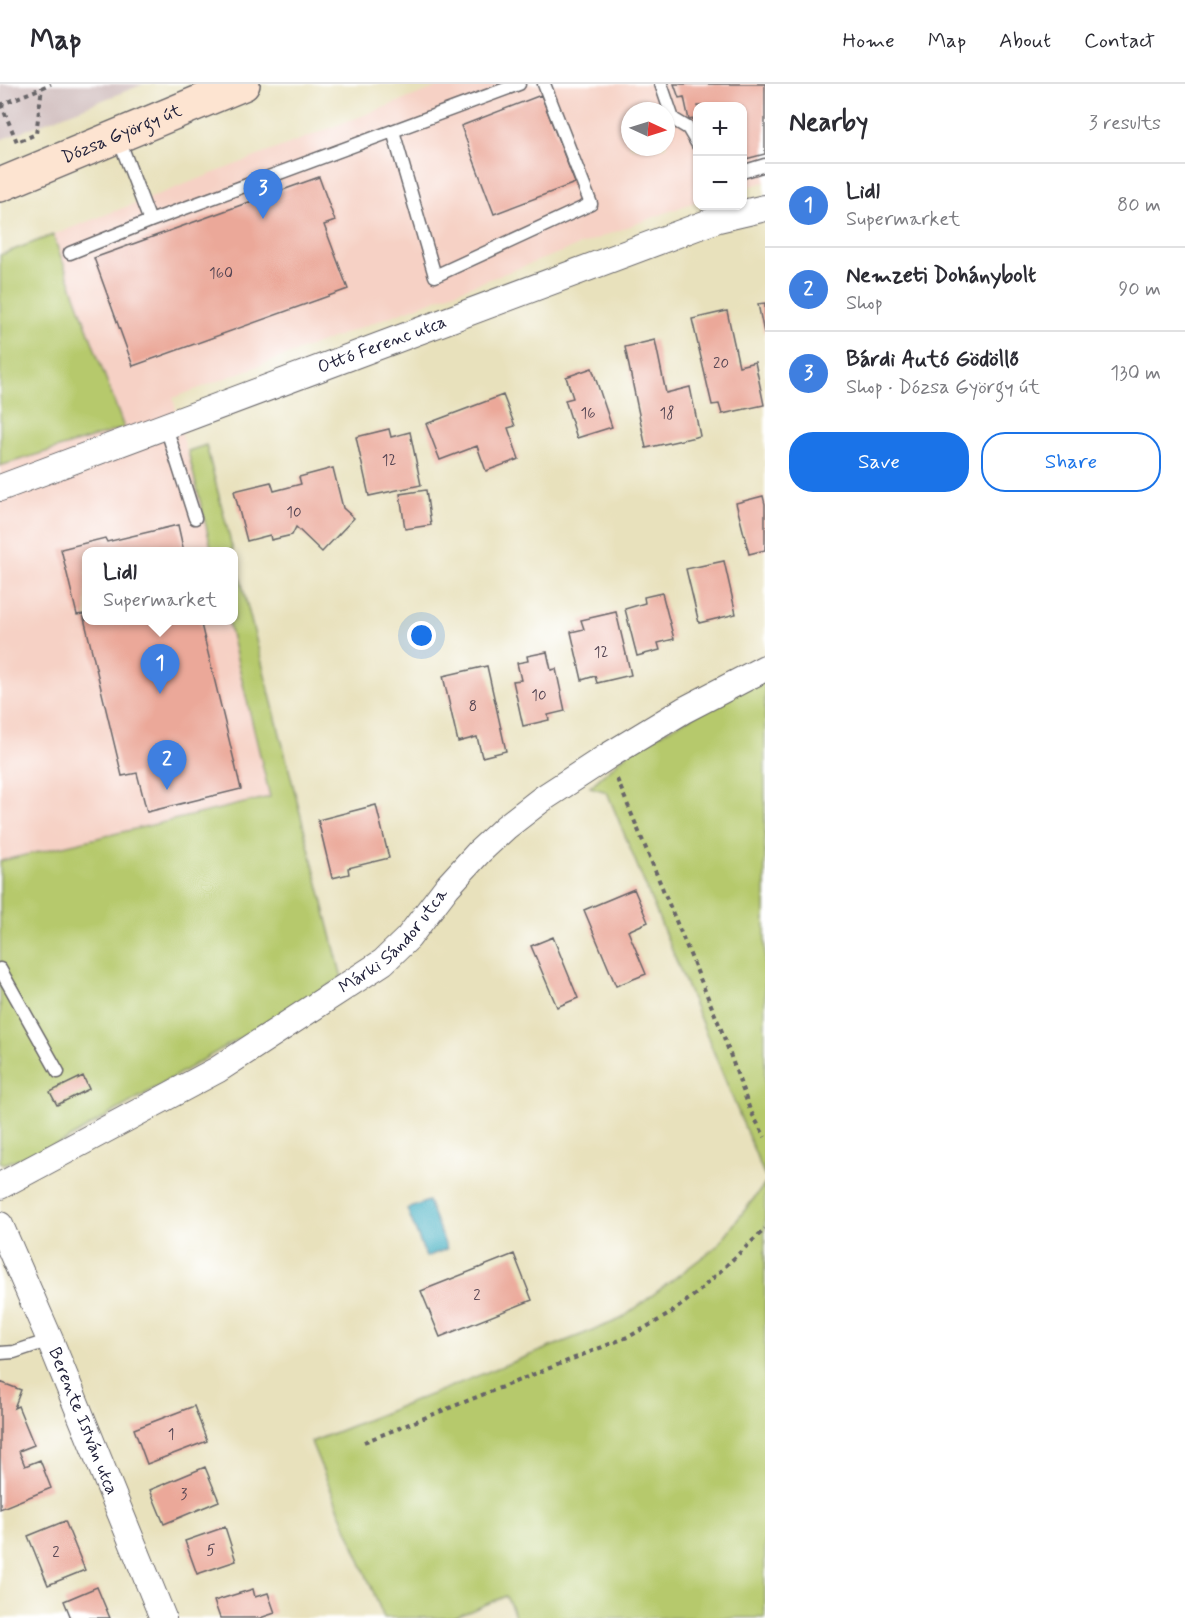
<!DOCTYPE html>
<meta charset="utf-8">
<style>
:root{--surface:#fff;--page:#f7f7f7;--text:#2b2b33;--muted:#7c7c81;--line:#e1e1e2;--accent:#1a73e8}
body{margin:0;font-family:Mynerve,sans-serif;background:var(--page);color:var(--text)}
.controls{position:absolute;right:18px;top:18px;display:grid;overflow:hidden;border-radius:12px;box-shadow:0 2px 4px #0004}
.controls button{width:54px;height:54px;display:grid;place-items:center;padding:0;border:0;border-bottom:2px solid var(--line);background:var(--surface);color:var(--text);font:30px sans-serif}
.compass{position:absolute;left:621px;top:18px;width:54px;height:54px;border-radius:50%;background:var(--surface);box-shadow:0 2px 4px #0004;rotate:94deg}
.you{position:absolute;left:422px;top:552px;width:21px;height:21px;margin:-15px;border:4px solid #fff;border-radius:50%;background:#1a73e8;box-shadow:0 0 0 9px #1a73e833}
.badge{display:grid;place-items:center;width:39px;height:39px;border-radius:50%;background:var(--accent);color:#fff;font-size:20px;font-weight:700}
.pin{position:absolute;translate:-50% -50px;filter:drop-shadow(0 2px 3px #0008)}
.pin::after{content:'';position:absolute;top:32px;width:21px;height:18px;background:inherit;clip-path:polygon(0 0,100% 0,50% 100%)}
.popup{position:absolute;left:82px;top:463px;width:156px;height:78px;box-sizing:border-box;display:grid;place-content:center;border-radius:12px;background:var(--surface);filter:drop-shadow(0 2px 4px #0005);font-size:20px;white-space:nowrap;color:var(--muted)}
.popup b{font-size:22px;color:var(--text)}
.popup::after{content:'';position:absolute;left:50%;top:100%;margin-left:-12px;border:12px solid transparent;border-top-color:var(--surface)}
.list{margin:0;padding:0;list-style:none}
h2{display:flex;justify-content:space-between;align-items:center;height:78px;margin:0;padding:0 24px;font-size:26px}
h2 small{font-size:20px;font-weight:400;color:var(--muted)}
.list li{display:grid;grid-template-columns:39px 1fr auto;gap:18px;align-items:center;box-sizing:border-box;height:84px;padding:0 24px;border-top:2px solid var(--line)}
.list b{display:block;font-size:22px;white-space:nowrap}
.list p{margin:0;font-size:20px;white-space:nowrap;color:var(--muted)}
.list em{font-size:20px;font-style:normal;color:var(--muted)}
.actions{display:flex;gap:12px;padding:18px 24px}
.actions a{flex:1;padding:14px 0;border:2px solid var(--accent);border-radius:24px;text-align:center;font-size:21px;color:var(--accent)}
.actions .main{background:var(--accent);color:#fff}
.map{position:relative;flex:none;width:765px;height:1534px;overflow:hidden}
header{display:flex;align-items:center;gap:36px;box-sizing:border-box;height:84px;padding:0 30px;background:var(--surface);border-bottom:2px solid var(--line)}
header strong{font-size:28px}
nav{display:flex;gap:33px;margin-inline-start:auto;font-size:21px}
main{display:flex}
aside{flex:1;background:var(--surface)}
.map>svg:first-child{display:block}
</style>
<header>
<strong>Map</strong>
<nav><a>Home</a><a>Map</a><a>About</a><a>Contact</a></nav>
</header>
<main>
<div class="map">
<svg width="765" height="1534" viewBox="0 0 765 1534">
<rect width="100%" height="100%" fill="#fff"/>
<filter id="ink" filterUnits="userSpaceOnUse"><feTurbulence type="fractalNoise" baseFrequency=".0167" numOctaves="2"/><feDisplacementMap in="SourceGraphic" scale="12" xChannelSelector="R" yChannelSelector="G"/><feConvolveMatrix kernelMatrix="1 2 1 2 8 2 1 2 1" color-interpolation-filters="sRGB"/></filter>
<filter id="wash" filterUnits="userSpaceOnUse"><feTurbulence type="fractalNoise" baseFrequency=".008" numOctaves="4" result="noise"/><feDisplacementMap in="SourceGraphic" scale="24" xChannelSelector="R" yChannelSelector="G"/><feGaussianBlur stdDeviation="1.35" result="paint"/><feColorMatrix in="noise" values="0 0 0 0 0 0 0 0 0 0 0 0 0 0 0 0 0 1.4 0 .05"/><feComposite in="paint" operator="in"/></filter>
<g filter="url(#wash)">
<rect width="100%" height="100%" fill="#e8e1bc"/>
<path fill="#f6d1c5" fill-rule="evenodd" d="M445 0H765V98L743 104 742 22H698L697 117 173 314 212 467 86 468V536L228 537 270 713 0 777V382L124 344 53 151ZM630 27H666V63H630Z"/>
<path fill="#d1bfbf" d="M0 0H144L0 56Z"/>
<path fill="#b6c96c" stroke="#6c7654" stroke-width="1.5" d="M53 151 124 344 0 382V171Z
M206 361 233 467H212L188 367Z
M234 469 342 894 63 1058 4 1080 0 1078V777L270 713 228 537 234 536Z
M765 593V1093L607 708 590 703 632 665Z
M765 1100V1534H516L506 1512 454 1534H384L311 1358 621 1235 717 1162Z"/>
<path fill="#43afc1" stroke="#32687e" stroke-width="1.5" d="M428 1117 447 1165 426 1173 407 1125Z"/>
<g id="blocks">
<path fill="#eba899" d="M674 0H765V70L742 76V22H698V34L689 36 684 13 679 14Z
M541 11 575 99 494 130 461 42Z
M319 93 335 137 324 141 348 205 133 282 94 174Z
M765 219V248L764 249 758 220Z
M727 227 739 282 755 278 764 321 722 330 719 320 712 321 692 235Z
M655 256 666 309 690 303 700 352 646 364 625 263Z
M592 284 612 343 577 354 565 316 573 314 566 293Z
M503 311 515 342 508 344 519 375 486 387 477 362 440 376 426 340Z
M389 345 391 353 410 348 421 401 369 412 356 353Z
M333 384 343 424 354 434 322 468 296 443 292 451 271 456 270 451 247 457 234 407 271 398 274 407 301 400 299 393Z
M426 406 431 441 405 445 400 410Z
M763 412 765 420V466L749 470 736 419Z
M178 441 184 468H86V536H200L241 705 147 728 137 689 122 692 83 530 77 531 61 465 105 454 107 458Z
M724 477 736 530 699 539 686 485Z
M662 509 674 555 658 559 660 566 637 572 625 525 645 519 644 513Z
M616 528 631 591 597 599 595 592 582 596 571 548 584 545 581 536Z
M547 568 551 586 556 585 565 627 548 631 549 636 523 642 513 597 521 596 517 579 528 577 527 572Z
M487 582 506 667 482 673 477 653 458 658 443 592Z
M376 721 389 774 348 784 349 790 332 794 318 736Z
M634 805 648 838 628 847 646 890 616 902 584 826Z
M553 853 578 914 557 923 531 862Z
M83 992 89 1005 57 1021 50 1008Z
M514 1170 532 1216 440 1253 421 1207Z
M0 1298 21 1306 14 1324 18 1322 34 1361 19 1367 25 1382 40 1376 51 1404 0 1425Z
M194 1322 207 1357 147 1380 134 1345Z
M205 1383 219 1417 164 1440 150 1406Z
M65 1437 85 1486 48 1501 28 1452Z
M225 1443 236 1477 197 1490 185 1457Z
M97 1503 110 1534H71L64 1517Z
M253 1505 255 1513 268 1509 275 1529 260 1534H220L214 1517Z"/>
</g>
</g>
<g filter="url(#ink)">
<use href="#blocks" fill-opacity="0" stroke="#676568" stroke-width="1.5"/>
<g fill="none" stroke-linecap="round" stroke-linejoin="round">
<defs>
<path id="service" d="M661 0 673 35 688 44 698 61
M393 47 435 192 591 120 544 0
M118 53 150 137 519 0
M742 88 765 81
M70 169 150 137
M166 343 195 434
M0 885 58 988
M0 1269 14 1268 50 1256"/>
<g id="minor">
<path id="s1" d="M0 404 718 135 765 124"/>
<path id="s2" d="M0 1102 217 986 360 893 383 878 408 854 447 803 479 768 506 743 542 715 608 672 684 626 765 584"/>
<path id="s3" d="M0 1141 50 1256 163 1534"/>
</g>
<g id="secondary">
<path id="s4" d="M0 101 243 0"/>
</g>
</defs>
<use href="#service" stroke="#676568" stroke-width="15"/>
<use href="#minor" stroke="#676568" stroke-width="28"/>
<use href="#secondary" stroke="#676568" stroke-width="36"/>
<path stroke="#676568" stroke-width="4" stroke-dasharray="4.5 4.5" stroke-linecap="butt" d="M1 20 17 58 36 50 42 3
M0 21 51 0
M617 695 721 945 750 1026 765 1053
M364 1358 630 1252 668 1231 697 1209 765 1145"/>
<use href="#service" stroke="#fff" stroke-width="12"/>
<use href="#minor" stroke="#fff" stroke-width="26"/>
<use href="#secondary" stroke="#fde4d1" stroke-width="33"/>
</g>
</g>
<g text-anchor="middle" dominant-baseline="central" stroke-width="4.5" stroke-linejoin="round" paint-order="stroke">
<g font-size="15" fill="#544452">
<text x="221" y="190">160</text>
<text x="721" y="280">20</text>
<text x="588" y="330">16</text>
<text x="667" y="330">18</text>
<text x="389" y="377">12</text>
<text x="294" y="429">10</text>
<text x="601" y="569">12</text>
<text x="539" y="612">10</text>
<text x="473" y="623">8</text>
<text x="477" y="1212">2</text>
<text x="171" y="1351">1</text>
<text x="184" y="1411">3</text>
<text x="211" y="1467">5</text>
<text x="56" y="1469">2</text>
</g>
<g font-size="18" fill="#22223b" stroke="#fff">
<text stroke="none"><textPath href="#s4" startOffset="132">Dózsa György út</textPath></text>
<text stroke="none"><textPath href="#s1" startOffset="408">Ottó Ferenc utca</textPath></text>
<text stroke="none"><textPath href="#s2" startOffset="466">Márki Sándor utca</textPath></text>
<text stroke="none"><textPath href="#s3" startOffset="213">Berente István utca</textPath></text>
</g>
</g>
</svg>
<div class="controls">
<button>+</button>
<button>−</button>
</div>
<svg class="compass" viewBox="-18 -18 36 36"><path d="M0-13l5 13h-10z" fill="#e53935"/><path d="M0 13l5-13h-10z" fill="#7c7c81"/></svg>
<div class="you"></div>
<div class="pin badge" style="left:160px;top:610px;background:#3f7fe0">1</div>
<div class="popup"><b>Lidl</b>Supermarket</div>
<div class="pin badge" style="left:167px;top:706px;background:#3f7fe0">2</div>
<div class="pin badge" style="left:263px;top:135px;background:#3f7fe0">3</div>
</div>
<aside>
<h2>Nearby<small>3 results</small></h2>
<ul class="list">
<li><span class="badge" style="background:#3f7fe0">1</span><div><b>Lidl</b><p>Supermarket</p></div><em>80 m</em></li>
<li><span class="badge" style="background:#3f7fe0">2</span><div><b>Nemzeti Dohánybolt</b><p>Shop</p></div><em>90 m</em></li>
<li><span class="badge" style="background:#3f7fe0">3</span><div><b>Bárdi Autó Gödöllő</b><p>Shop · Dózsa György út</p></div><em>130 m</em></li>
</ul>
<div class="actions"><a class="main">Save</a><a>Share</a></div>
</aside>
</main>
